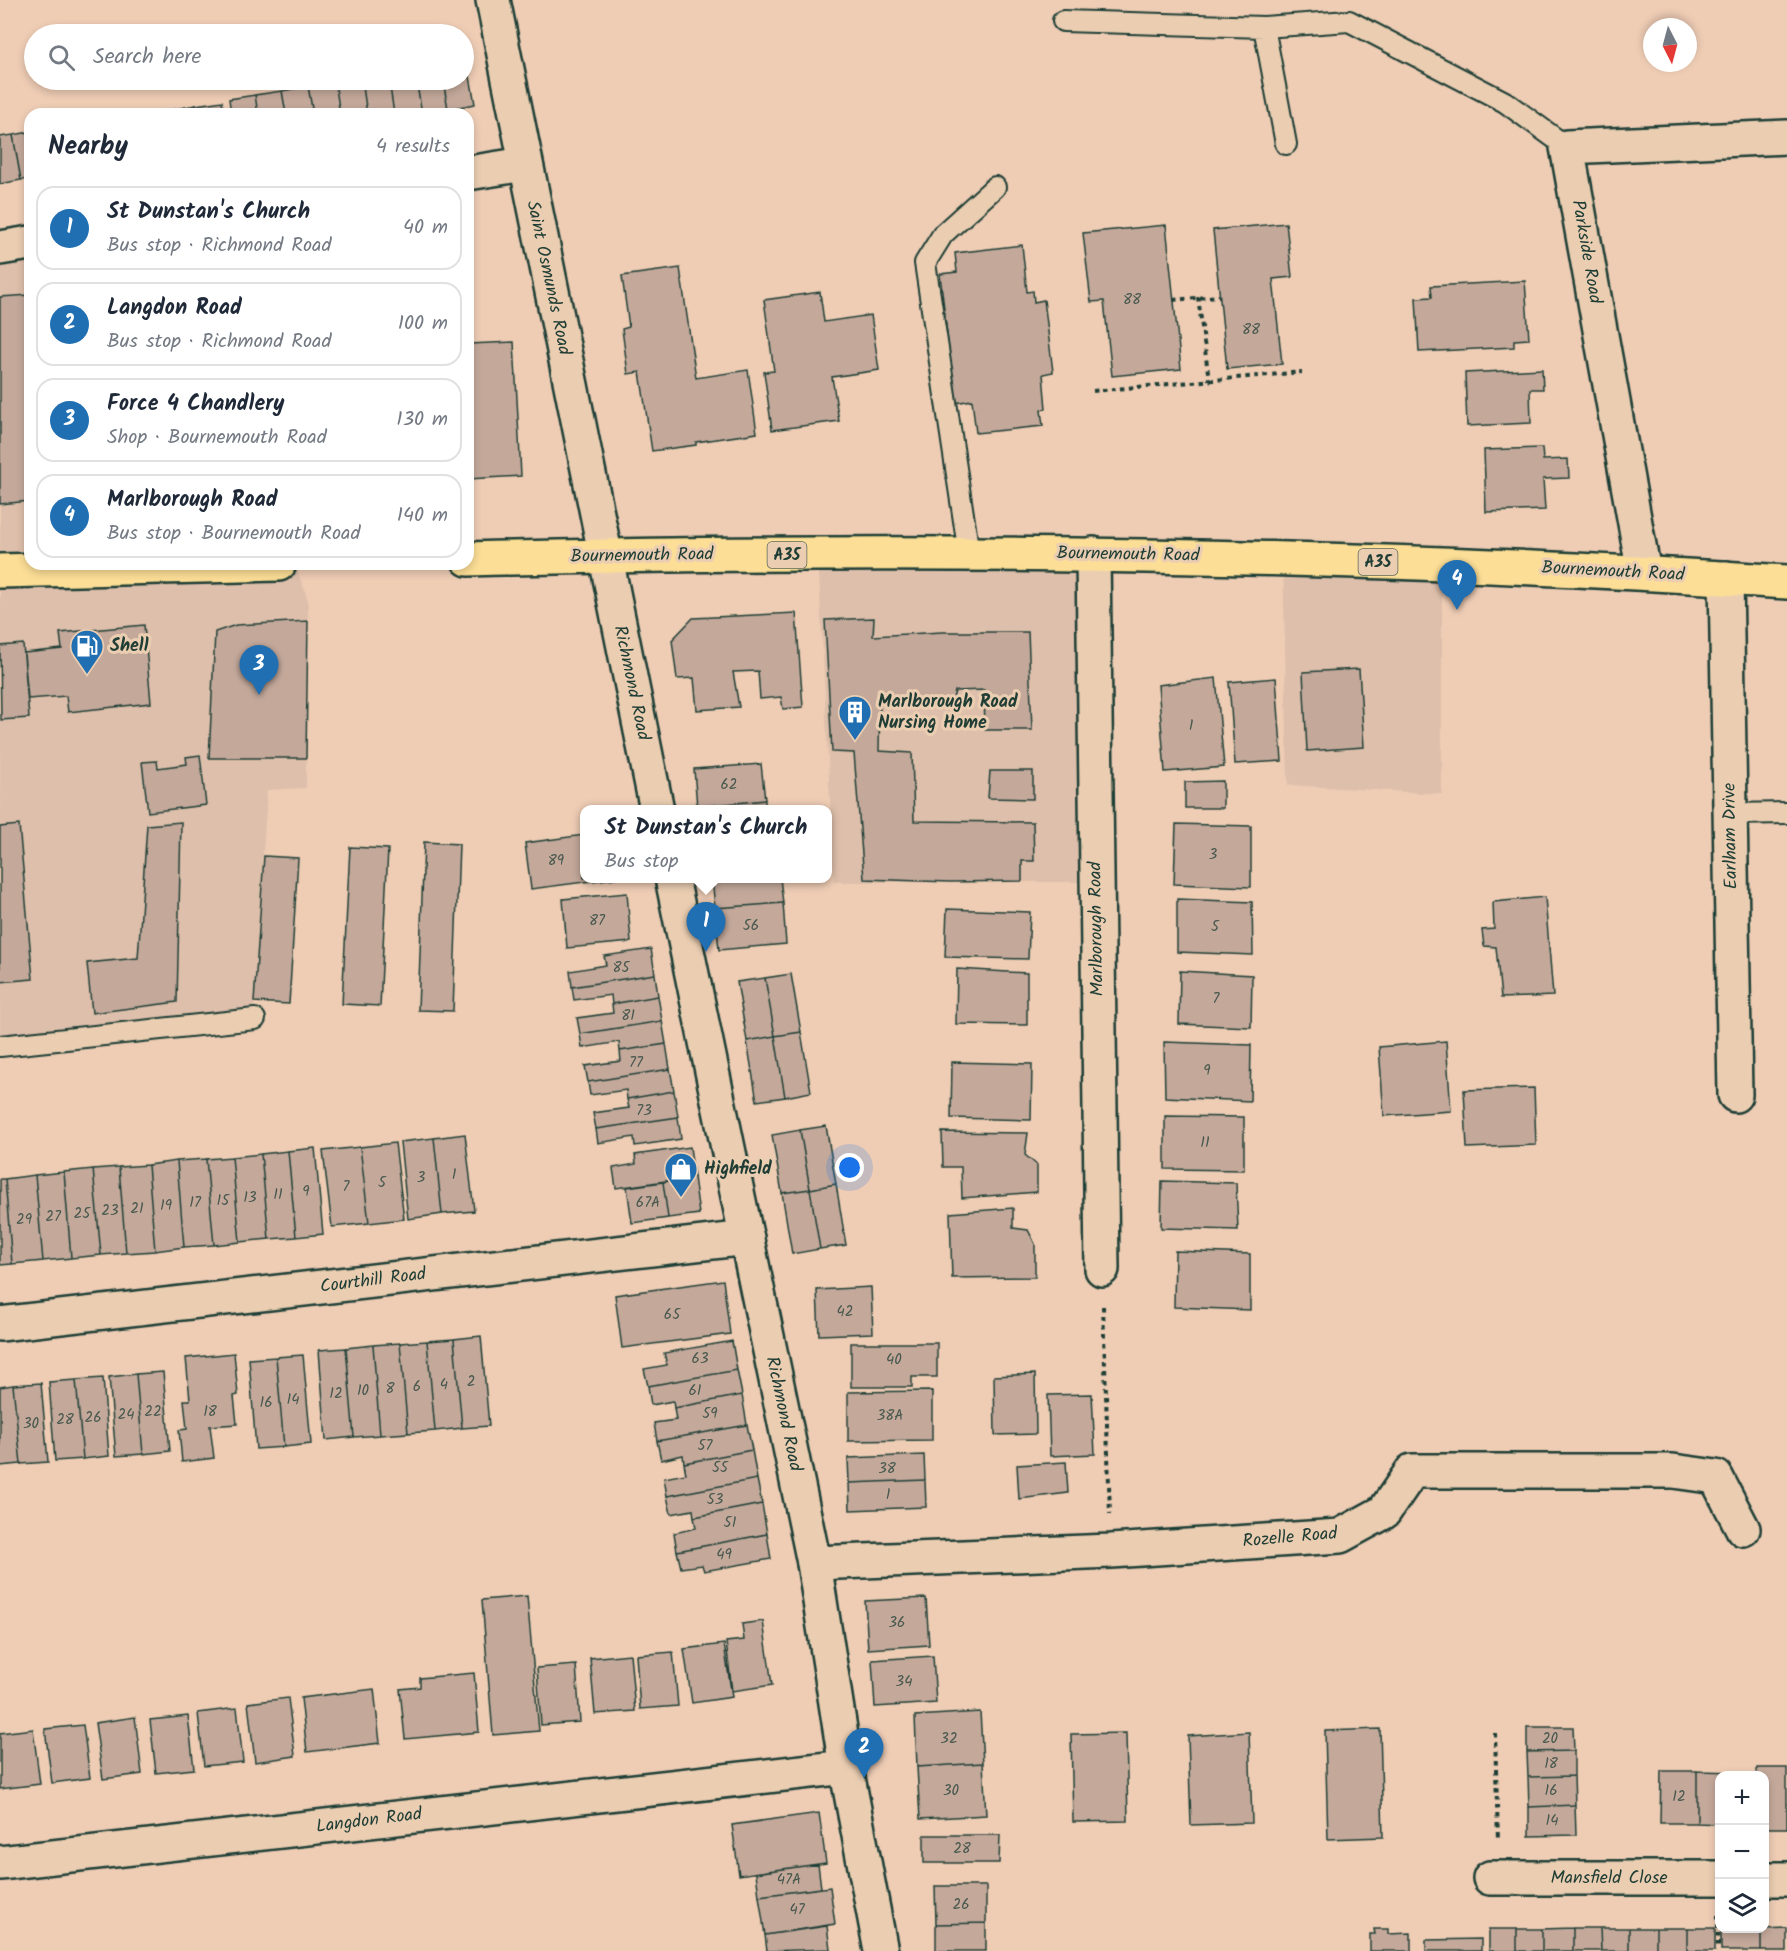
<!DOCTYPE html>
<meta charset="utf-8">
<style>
:root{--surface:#fff;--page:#f2f2f3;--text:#1f2937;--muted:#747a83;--line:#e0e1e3;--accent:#1f6fb2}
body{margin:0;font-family:Kalam,sans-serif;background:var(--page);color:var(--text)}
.controls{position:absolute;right:18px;bottom:18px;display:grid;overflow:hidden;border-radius:12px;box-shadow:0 3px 9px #0003}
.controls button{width:54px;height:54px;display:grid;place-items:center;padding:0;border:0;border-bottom:2px solid var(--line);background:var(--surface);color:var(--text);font:30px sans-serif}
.compass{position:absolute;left:1643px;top:18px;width:54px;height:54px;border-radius:50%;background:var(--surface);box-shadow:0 3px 9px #0003;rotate:174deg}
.you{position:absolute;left:850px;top:1168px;width:21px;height:21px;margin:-15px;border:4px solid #fff;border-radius:50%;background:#1a73e8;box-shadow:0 0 0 9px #1a73e833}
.badge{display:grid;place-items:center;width:39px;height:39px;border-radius:50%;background:var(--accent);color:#fff;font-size:20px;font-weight:700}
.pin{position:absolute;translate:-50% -50px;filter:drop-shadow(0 2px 3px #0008)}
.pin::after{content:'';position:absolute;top:32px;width:21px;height:18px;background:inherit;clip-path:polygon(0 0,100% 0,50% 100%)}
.popup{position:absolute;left:580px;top:805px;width:252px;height:78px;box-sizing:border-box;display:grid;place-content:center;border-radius:12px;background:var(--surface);filter:drop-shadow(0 2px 4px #0005);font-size:20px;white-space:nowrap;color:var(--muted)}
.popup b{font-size:22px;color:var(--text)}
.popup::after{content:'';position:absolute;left:50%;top:100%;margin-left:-12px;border:12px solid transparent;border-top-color:var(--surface)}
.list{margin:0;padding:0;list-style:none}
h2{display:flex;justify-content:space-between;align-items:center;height:78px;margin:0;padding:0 24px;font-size:26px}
h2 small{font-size:20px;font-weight:400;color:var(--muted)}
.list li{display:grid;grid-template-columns:39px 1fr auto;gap:18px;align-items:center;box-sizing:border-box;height:84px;margin:0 12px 12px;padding:0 12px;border:2px solid var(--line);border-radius:18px}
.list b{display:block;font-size:22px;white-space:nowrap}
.list p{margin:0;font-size:20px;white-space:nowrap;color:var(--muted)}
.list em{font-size:20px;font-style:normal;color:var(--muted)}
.icon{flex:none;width:33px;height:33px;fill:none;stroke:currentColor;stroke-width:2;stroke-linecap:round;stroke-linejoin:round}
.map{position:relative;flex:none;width:1787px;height:1951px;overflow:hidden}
.search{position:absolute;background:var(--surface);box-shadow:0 3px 9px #0003;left:24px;top:24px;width:450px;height:66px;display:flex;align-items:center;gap:15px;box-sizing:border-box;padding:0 21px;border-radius:33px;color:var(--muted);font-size:22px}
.panel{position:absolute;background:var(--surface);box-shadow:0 3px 9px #0003;left:24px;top:108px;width:450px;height:462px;border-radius:18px}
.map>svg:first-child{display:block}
</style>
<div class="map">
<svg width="1787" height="1951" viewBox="0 0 1787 1951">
<rect width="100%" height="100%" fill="#efcdb5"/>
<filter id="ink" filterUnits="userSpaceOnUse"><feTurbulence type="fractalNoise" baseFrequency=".0167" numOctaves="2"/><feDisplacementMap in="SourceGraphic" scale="12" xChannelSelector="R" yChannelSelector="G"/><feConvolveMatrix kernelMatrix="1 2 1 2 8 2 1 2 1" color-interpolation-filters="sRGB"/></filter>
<g filter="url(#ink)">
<path fill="#debfab" d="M30 243V564H295L308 600 306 788 267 790 254 1002 255 1019 0 1046V248Z
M1093 554 1097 882H834L818 555Z
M1283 558 1442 564V794L1288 785Z"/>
<path fill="#c4a99b" stroke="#1f3d34" stroke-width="1.5" d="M467 60 475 104 448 109 443 80H464V61Z
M352 80H362L367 114H340L335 82Z
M362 80H389L394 114H367Z
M389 80H416L422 113 394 114Z
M416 80H443L448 109 422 113Z
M335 82 340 114H313L308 86Z
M308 86 313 114H286L282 91Z
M282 91 286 114H258L255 95Z
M255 95 258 114H231L229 99Z
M222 101 224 114H197L196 105Z
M196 105 197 114H171L170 110Z
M170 110 171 114H144Z
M30 132V179L21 180 13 135Z
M13 135 21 180 0 184V137Z
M1286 223 1292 277 1273 279 1282 364 1227 369 1213 230Z
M1166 225 1181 369 1112 376 1104 301 1091 302 1083 233Z
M1022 245 1027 292 1033 291 1034 302 1044 300 1053 372 1043 374 1046 409 1041 410 1043 426 976 433 972 400 955 403 940 274 957 272 955 253Z
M680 268 696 378 748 370 757 433 696 442V445L652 451 640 372 628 374 622 329 629 327 622 276Z
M1525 281 1529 339 1514 340V347L1419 352 1416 298 1432 297 1431 286Z
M820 292 824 322 871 315 879 370 832 377 839 421 772 430 764 372 774 371 764 300Z
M30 295V501L0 504V297Z
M514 342 521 476 468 479V344Z
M1542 369 1543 389H1530L1531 423 1467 426 1465 373Z
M1542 448 1543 460 1568 459 1569 478 1543 479 1545 510 1486 512 1484 450Z
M796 613 803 707 783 709 781 697 760 699 758 671 733 672 739 707 697 710 694 678 677 679 672 640 693 618Z
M874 618 873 636 942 632H1028L1032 730H985L984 690 955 691 952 703H902L880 699 879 751 912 753 914 821 1033 822 1034 861H1022V881L950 882 864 879 854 753 832 752 825 620Z
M308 621 306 758H209L215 632 236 625Z
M144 625 151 703 68 712 66 696 28 699 24 653 62 649 60 633Z
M23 644 29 718 1 720 0 646Z
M1359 669 1364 747 1307 751 1303 672Z
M1216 678 1224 767 1165 772 1158 685Z
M1276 678 1282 761 1235 764 1229 682Z
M200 755 206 805 148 812 142 762 157 761 158 768 187 764 186 757Z
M761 764 765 800 697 807 694 769Z
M990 771H1033V799L988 798Z
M1223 781V808H1185V782Z
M765 800V810H698L697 807Z
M181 822 177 1002 92 1013 87 963 138 958 147 825Z
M1176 824 1251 826V887L1174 884Z
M19 825 33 979 0 982V827Z
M584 835V878H615L531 889 525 843Z
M424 842 459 844 453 1011 418 1010Z
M350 847 388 849 380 1006 342 1004Z
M264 856 298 858 289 1004 254 1002Z
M712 878H780L783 903 715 908Z
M627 893 631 942 567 948 563 899Z
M1545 897 1553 996 1501 998 1496 947 1484 946 1482 930 1494 929 1493 902Z
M1177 899 1252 902 1253 955 1177 952Z
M783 903 786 944 719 950 715 908Z
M947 909 1030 912 1028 959 945 957Z
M651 949 655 974 572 987 570 971 606 965 604 956Z
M957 969 1027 973V1025L956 1024Z
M1180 971 1252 975 1251 1027 1179 1024Z
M655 974 658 996 612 1004 611 995 574 1000 572 987Z
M791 974 801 1032 775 1036 765 978Z
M765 978 775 1036 747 1041 737 982Z
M658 996 662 1021 580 1034 577 1018 613 1013 612 1004Z
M662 1021 666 1044 620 1051 619 1042 582 1048 580 1034Z
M801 1032 811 1092 785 1097 775 1036Z
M775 1036 785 1097 757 1101 747 1041Z
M1446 1041 1451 1111 1384 1116 1379 1047Z
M1164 1042 1251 1045 1250 1101 1165 1097Z
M666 1044 670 1069 588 1082 585 1066 621 1061 620 1051Z
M952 1062 1032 1064 1031 1120 951 1118Z
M670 1069 674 1091 627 1099 626 1090 590 1095 588 1082Z
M1534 1088 1536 1145 1467 1148 1464 1090Z
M674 1091 678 1117 596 1129 593 1113 629 1108 627 1099Z
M1165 1116 1244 1117V1170L1165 1169Z
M678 1117 681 1139 635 1146 634 1137 598 1143 596 1129Z
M826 1126 836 1184 810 1189 800 1130Z
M800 1130 810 1189 782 1193 772 1135Z
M942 1132 1028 1133 1025 1155 1037 1165V1192L962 1198 961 1167H943Z
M465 1134 474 1211 442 1214 434 1138Z
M434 1138 442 1214 408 1219 400 1142Z
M395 1143 404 1219 369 1223 360 1147Z
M360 1147 369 1223 332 1227 323 1151Z
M690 1147 694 1177 616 1188 613 1168 636 1164 635 1155Z
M315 1148 323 1234 296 1237 288 1151Z
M288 1151 296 1237 269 1239 261 1154Z
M261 1154 269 1239 240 1242 232 1157Z
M232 1157 240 1242 214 1245 206 1159Z
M206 1159 214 1245 184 1247 177 1161Z
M177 1161 184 1247 155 1251 148 1165Z
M148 1165 155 1251 126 1253 119 1167Z
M119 1167 126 1253 101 1255 93 1169Z
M93 1169 101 1255 71 1258 64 1172Z
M64 1172 71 1258 43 1261 35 1175Z
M35 1175 43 1261 12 1264 5 1179Z
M694 1177 699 1214 668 1218 663 1182Z
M0 1179H5L12 1264 0 1265Z
M1162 1181 1236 1183 1238 1230 1161 1228Z
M663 1182 668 1218 632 1223 627 1187Z
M836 1184 846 1245 820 1249 810 1189Z
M810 1189 820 1249 792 1254 782 1193Z
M1013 1208V1228L1028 1230 1035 1244V1277L952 1278 950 1213Z
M1175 1251 1250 1254V1310L1174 1307Z
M723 1280 730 1334 622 1348 615 1295Z
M871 1287 873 1333 819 1335 817 1290Z
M481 1336 489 1426 462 1428 454 1339Z
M454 1339 462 1428 435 1431 427 1341Z
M427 1341 435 1431 408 1433 400 1343Z
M732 1341 737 1370 648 1386 644 1369 667 1365 664 1353Z
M400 1343 408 1433 380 1435 373 1345Z
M851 1343H937V1377H912V1387H851Z
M373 1345 380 1435 354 1437 346 1348Z
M346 1348 354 1437 326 1440 319 1350Z
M234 1353 238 1395 234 1396 237 1424 210 1426 214 1458 182 1462 179 1430 187 1429 184 1400H190L186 1358Z
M303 1355 311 1444 284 1447 276 1357Z
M276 1357 284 1447 256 1449 249 1359Z
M737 1370 742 1395 674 1408 673 1401 651 1405 648 1386Z
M163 1372 170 1451 143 1454 136 1374Z
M136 1374 143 1454 116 1456 109 1377Z
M1035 1374 1036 1434 995 1435 994 1376Z
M103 1378 109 1456 83 1459 76 1380Z
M76 1380 83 1459 55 1461 49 1382Z
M41 1383 48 1462 21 1464 13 1385Z
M13 1385 21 1464 0 1466V1387Z
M932 1391V1440L848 1441V1392Z
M1092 1394 1095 1454 1050 1456 1048 1395Z
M742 1395 747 1425 657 1441 654 1423 676 1420 674 1408Z
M747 1425 752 1450 684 1463 683 1455 661 1460 657 1441Z
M752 1450 757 1479 667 1496 664 1478 686 1474 684 1463Z
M924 1455 925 1480 849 1483 848 1458Z
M1066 1462 1068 1493 1019 1499 1017 1465Z
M757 1479 762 1504 694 1517 693 1510 671 1514 667 1496Z
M925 1480 926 1507 850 1510 849 1483Z
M762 1504 767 1534 677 1551 674 1533 696 1528 694 1517Z
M767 1534 771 1559 704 1571 702 1565 681 1568 677 1551Z
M527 1596 539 1731 493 1735 482 1600Z
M926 1598 929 1645 868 1649 865 1601Z
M763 1621 772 1685 732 1691 726 1642 744 1640 742 1624Z
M724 1644 732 1697 692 1703 684 1649Z
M673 1652 678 1706 640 1709 636 1655Z
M630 1654 635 1711 595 1714 590 1658Z
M933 1656 936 1703 875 1707 872 1660Z
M576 1665 580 1722 541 1725 537 1668Z
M474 1673 479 1732 405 1739 400 1689 420 1687V1678Z
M374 1689 380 1743 307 1752 301 1698Z
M288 1698 295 1756 255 1762 248 1703Z
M237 1708 243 1762 204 1766 198 1713Z
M980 1712 983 1763 917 1767 915 1716Z
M188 1716 194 1769 156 1773 150 1720Z
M135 1717 142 1774 103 1779 95 1723Z
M83 1725 90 1778 52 1783 45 1729Z
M1527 1727H1573L1574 1751 1527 1752Z
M33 1729 40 1784 0 1789V1733Z
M1380 1729 1383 1837 1328 1839 1325 1731Z
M1249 1732 1252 1823 1191 1825 1188 1736Z
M1126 1733 1128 1821 1073 1822 1071 1734Z
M1574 1751V1776L1528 1777 1527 1752Z
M983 1763 986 1815 920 1819 917 1767Z
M1757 1768H1787V1828H1764V1776H1757Z
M1661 1771H1697V1823H1660Z
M1697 1771 1736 1772V1776H1720V1824L1697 1823Z
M1574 1776 1575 1805 1529 1807 1528 1777Z
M1575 1805 1576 1835 1529 1836V1807Z
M819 1813 826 1863 739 1875 732 1825Z
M924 1835H1000L999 1863H924Z
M818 1864 821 1888 759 1896 756 1873Z
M935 1886H986V1923L936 1924Z
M830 1887 835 1924 765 1935 759 1896Z
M986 1923V1951H936V1924Z
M827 1926 830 1949 767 1951 765 1935Z
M1573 1928H1600L1601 1951H1573Z
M1573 1928V1951H1542V1929Z
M1600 1928H1629V1951H1601Z
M1629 1928H1656V1951H1629Z
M1656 1928H1687V1951H1656Z
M1687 1928H1715V1951H1687Z
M1787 1928V1951H1761V1929Z
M1374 1929H1388V1934L1411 1933V1951H1370V1934H1375Z
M1489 1929H1517V1951H1489Z
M1517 1929H1542V1951H1517Z
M1721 1929H1761V1951H1721Z
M1481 1939V1951H1426V1940Z"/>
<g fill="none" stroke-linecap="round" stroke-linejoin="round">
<defs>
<path id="lane" d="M1063 21 1264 27 1349 21 1505 102 1567 147
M1264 27 1286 144
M969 554 925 263 943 234 995 187
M1730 814 1787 813
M0 1046 255 1019"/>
<path id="street" d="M468 173 525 164
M0 248 30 243
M1093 554 1102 1269
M1644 573 1567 147 1787 137
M1726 578 1735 1095
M0 1324 747 1238
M814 1563 1111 1551 1340 1536 1384 1512 1412 1471H1673L1716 1477 1743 1529
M0 1863 846 1767
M1490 1878H1720
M1764 1879H1787"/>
<path id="secondary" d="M493 0 657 810
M672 878 814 1563 846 1767 881 1951"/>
<path id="highway" d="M468 559C908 548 1348 553 1787 582
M0 571 279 564"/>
</defs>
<use href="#lane" stroke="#1f3d34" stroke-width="24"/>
<use href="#street" stroke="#1f3d34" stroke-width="38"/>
<use href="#secondary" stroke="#1f3d34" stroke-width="38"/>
<use href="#highway" stroke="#1f3d34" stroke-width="38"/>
<path stroke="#1f3d34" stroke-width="4" stroke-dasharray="4.5 4.5" stroke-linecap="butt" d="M1198 297 1209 380
M1173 300 1219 296
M1093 391 1302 372
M1103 1306 1110 1514
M1495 1733 1498 1841
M1718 1915V1951"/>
<use href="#lane" stroke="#ebceb2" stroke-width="20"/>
<use href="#street" stroke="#ebceb2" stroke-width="33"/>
<use href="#secondary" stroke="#ebceb2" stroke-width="33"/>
<use href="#highway" stroke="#fcde96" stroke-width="33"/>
</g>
</g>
<defs>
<symbol id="fuel-pin" viewBox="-11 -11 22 30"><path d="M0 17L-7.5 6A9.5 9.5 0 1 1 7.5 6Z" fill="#1f6fb2" stroke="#ebceb2"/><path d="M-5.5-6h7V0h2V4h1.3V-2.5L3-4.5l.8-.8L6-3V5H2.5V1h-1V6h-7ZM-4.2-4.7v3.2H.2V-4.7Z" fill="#fff"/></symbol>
<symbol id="building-pin" viewBox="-11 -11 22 30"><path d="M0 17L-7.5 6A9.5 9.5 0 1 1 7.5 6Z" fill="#1f6fb2" stroke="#ebceb2"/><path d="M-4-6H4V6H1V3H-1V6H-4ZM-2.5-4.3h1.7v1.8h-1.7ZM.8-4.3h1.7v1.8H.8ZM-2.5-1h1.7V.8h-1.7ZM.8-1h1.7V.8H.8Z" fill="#fff"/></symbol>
<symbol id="shop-pin" viewBox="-11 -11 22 30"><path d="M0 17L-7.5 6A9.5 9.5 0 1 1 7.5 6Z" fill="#1f6fb2" stroke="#ebceb2"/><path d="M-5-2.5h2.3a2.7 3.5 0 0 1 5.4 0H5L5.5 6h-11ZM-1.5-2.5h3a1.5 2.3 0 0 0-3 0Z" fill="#fff"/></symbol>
</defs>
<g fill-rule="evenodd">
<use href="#fuel-pin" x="68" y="627" width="38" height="52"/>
<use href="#building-pin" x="836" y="693" width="38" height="52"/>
<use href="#shop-pin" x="662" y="1150" width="38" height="52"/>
</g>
<g text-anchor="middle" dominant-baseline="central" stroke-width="6" stroke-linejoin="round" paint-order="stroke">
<g font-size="15" fill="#48584e">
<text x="1132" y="300">88</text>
<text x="1251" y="330">88</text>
<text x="1191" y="726">1</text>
<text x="729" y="785">62</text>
<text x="1213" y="855">3</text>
<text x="556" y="861">89</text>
<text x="597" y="921">87</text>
<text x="751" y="926">56</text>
<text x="1215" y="927">5</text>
<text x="621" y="968">85</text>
<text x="1216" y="999">7</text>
<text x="628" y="1016">81</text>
<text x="636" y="1063">77</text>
<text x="1207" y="1071">9</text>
<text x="644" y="1111">73</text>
<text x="1205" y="1143">11</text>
<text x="454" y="1175">1</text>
<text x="421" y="1178">3</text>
<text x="382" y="1183">5</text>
<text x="346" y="1187">7</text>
<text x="306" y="1192">9</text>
<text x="278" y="1195">11</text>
<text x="250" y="1198">13</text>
<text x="223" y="1201">15</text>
<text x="195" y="1203">17</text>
<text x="648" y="1203">67A</text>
<text x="166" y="1206">19</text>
<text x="137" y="1209">21</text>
<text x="110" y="1211">23</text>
<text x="82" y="1214">25</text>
<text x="53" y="1217">27</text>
<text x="24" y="1220">29</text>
<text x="845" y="1312">42</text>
<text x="672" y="1315">65</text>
<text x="700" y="1359">63</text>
<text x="894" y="1360">40</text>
<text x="471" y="1382">2</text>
<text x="444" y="1385">4</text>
<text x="417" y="1387">6</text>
<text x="390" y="1389">8</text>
<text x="363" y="1391">10</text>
<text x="695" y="1391">61</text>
<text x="336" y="1394">12</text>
<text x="293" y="1400">14</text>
<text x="266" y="1403">16</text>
<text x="153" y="1412">22</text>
<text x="210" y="1412">18</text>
<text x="710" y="1414">59</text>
<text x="126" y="1415">24</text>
<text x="890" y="1416">38A</text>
<text x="93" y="1418">26</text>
<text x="65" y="1420">28</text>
<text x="31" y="1424">30</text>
<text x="705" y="1446">57</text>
<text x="720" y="1468">55</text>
<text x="887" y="1469">38</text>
<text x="888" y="1495">1</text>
<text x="715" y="1500">53</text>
<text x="730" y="1523">51</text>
<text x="724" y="1555">49</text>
<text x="897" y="1623">36</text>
<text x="904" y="1682">34</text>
<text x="949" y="1739">32</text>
<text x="1550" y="1739">20</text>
<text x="1551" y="1764">18</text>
<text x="951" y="1791">30</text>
<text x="1551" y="1791">16</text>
<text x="1679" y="1797">12</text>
<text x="1552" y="1821">14</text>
<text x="962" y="1849">28</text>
<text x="789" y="1880">47A</text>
<text x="961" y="1905">26</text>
<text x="797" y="1910">47</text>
</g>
<g fill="#ebceb2" stroke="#5c685a" stroke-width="1.5">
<rect x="767.5" y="542" width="39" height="26" rx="4.5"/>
<rect x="1358.5" y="549" width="39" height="26" rx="4.5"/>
</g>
<g font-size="16" font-weight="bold" fill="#1f3d34">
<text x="787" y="555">A35</text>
<text x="1378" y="562">A35</text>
</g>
<g font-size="18" fill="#1f3d34" stroke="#ebceb2">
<text transform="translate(1586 252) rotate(80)">Parkside Road</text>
<text transform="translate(548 278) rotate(78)">Saint Osmunds Road</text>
<text transform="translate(1128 555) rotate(1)">Bournemouth Road</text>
<text transform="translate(642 556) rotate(-1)">Bournemouth Road</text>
<text transform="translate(1613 572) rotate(3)">Bournemouth Road</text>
<text transform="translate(631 683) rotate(78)">Richmond Road</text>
<text transform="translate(1731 836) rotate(-91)">Earlham Drive</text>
<text transform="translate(1097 929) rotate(-91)">Marlborough Road</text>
<text transform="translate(373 1281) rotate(-7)">Courthill Road</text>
<text transform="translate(783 1414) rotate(78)">Richmond Road</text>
<text transform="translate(1290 1538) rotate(-5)">Rozelle Road</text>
<text transform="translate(369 1821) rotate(-7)">Langdon Road</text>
<text x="1609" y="1878">Mansfield Close</text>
</g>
<g font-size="18" font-weight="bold" fill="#1f3d34" stroke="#ebceb2" text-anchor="start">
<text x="110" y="646">Shell</text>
<text x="878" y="702">Marlborough Road<tspan x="878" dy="21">Nursing Home</tspan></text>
<text x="704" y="1169">Highfield</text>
</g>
</g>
</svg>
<div class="controls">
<button>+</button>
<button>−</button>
<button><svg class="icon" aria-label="layers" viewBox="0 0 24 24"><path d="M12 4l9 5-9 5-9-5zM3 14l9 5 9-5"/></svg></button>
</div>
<svg class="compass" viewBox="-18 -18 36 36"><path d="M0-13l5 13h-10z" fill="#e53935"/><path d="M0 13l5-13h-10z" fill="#747a83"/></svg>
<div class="you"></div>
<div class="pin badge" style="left:706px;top:952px">1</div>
<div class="popup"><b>St Dunstan's Church</b>Bus stop</div>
<div class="pin badge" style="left:864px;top:1778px">2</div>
<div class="pin badge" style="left:259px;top:695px">3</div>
<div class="pin badge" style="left:1457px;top:610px">4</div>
<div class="search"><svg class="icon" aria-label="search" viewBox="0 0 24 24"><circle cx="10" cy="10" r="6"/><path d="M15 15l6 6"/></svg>Search here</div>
<section class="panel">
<h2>Nearby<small>4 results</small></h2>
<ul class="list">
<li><span class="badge">1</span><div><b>St Dunstan's Church</b><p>Bus stop · Richmond Road</p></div><em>40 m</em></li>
<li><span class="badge">2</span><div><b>Langdon Road</b><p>Bus stop · Richmond Road</p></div><em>100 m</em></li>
<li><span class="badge">3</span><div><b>Force 4 Chandlery</b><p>Shop · Bournemouth Road</p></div><em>130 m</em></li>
<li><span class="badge">4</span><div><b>Marlborough Road</b><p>Bus stop · Bournemouth Road</p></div><em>140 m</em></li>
</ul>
</section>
</div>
